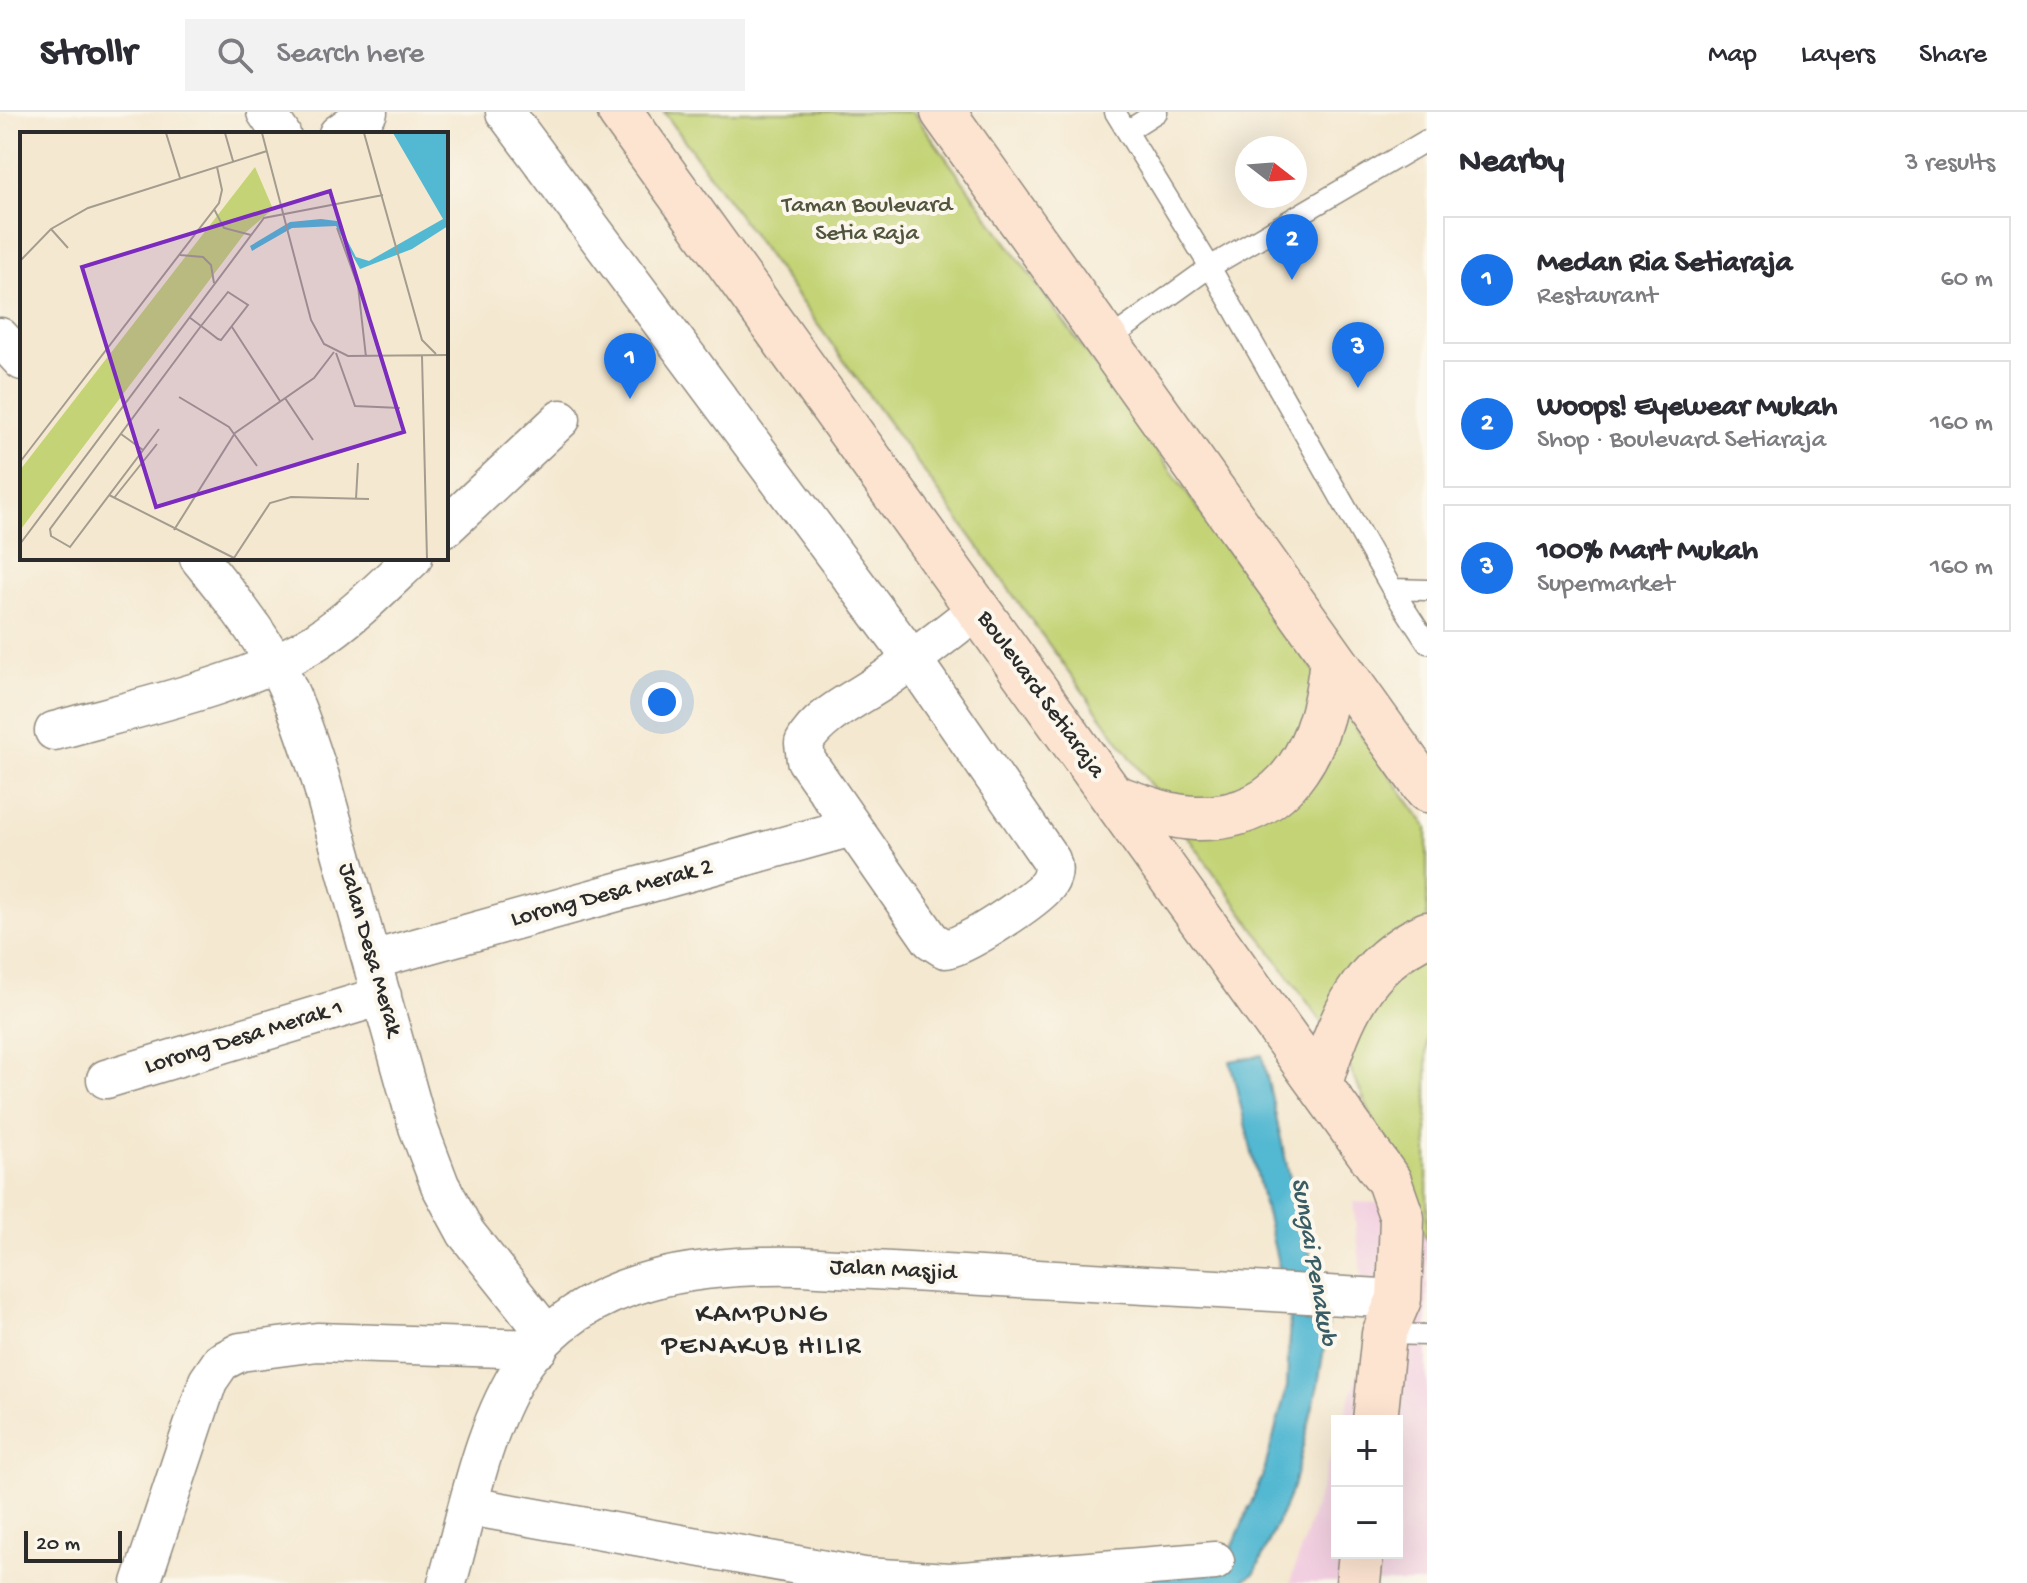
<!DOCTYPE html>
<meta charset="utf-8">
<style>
:root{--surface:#fff;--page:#f2f2f3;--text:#2b2b33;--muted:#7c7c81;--line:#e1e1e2;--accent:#1a73e8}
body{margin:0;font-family:"Gochi Hand",sans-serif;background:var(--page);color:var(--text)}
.controls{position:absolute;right:24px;bottom:24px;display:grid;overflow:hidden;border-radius:0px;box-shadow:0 8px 32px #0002}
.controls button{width:72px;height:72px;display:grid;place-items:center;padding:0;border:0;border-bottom:2px solid var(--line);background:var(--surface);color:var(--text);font:40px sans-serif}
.compass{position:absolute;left:1235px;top:24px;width:72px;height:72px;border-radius:50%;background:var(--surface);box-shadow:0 8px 32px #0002;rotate:107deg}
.scale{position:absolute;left:24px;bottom:20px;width:98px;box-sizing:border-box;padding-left:8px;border:4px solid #2b2b2b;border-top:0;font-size:22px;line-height:28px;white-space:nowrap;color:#2b2b2b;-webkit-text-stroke:6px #fbf7ec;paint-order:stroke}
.you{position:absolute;left:662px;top:590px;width:28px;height:28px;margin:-20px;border:6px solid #fff;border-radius:50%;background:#1a73e8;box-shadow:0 0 0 12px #1a73e833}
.badge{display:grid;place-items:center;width:52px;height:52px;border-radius:50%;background:var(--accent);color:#fff;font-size:26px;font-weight:700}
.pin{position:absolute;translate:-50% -66px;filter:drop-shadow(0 2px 4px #0008)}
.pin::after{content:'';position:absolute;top:42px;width:28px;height:24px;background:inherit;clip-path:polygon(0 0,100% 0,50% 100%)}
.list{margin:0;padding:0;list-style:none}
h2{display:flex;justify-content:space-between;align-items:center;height:104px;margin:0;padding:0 32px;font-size:34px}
h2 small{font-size:26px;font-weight:400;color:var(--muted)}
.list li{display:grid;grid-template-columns:52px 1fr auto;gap:24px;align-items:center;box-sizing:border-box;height:128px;margin:0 16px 16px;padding:0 16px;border:2px solid var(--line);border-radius:0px}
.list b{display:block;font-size:30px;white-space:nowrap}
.list p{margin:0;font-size:26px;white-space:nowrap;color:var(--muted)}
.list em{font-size:26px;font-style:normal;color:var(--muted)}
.icon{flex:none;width:44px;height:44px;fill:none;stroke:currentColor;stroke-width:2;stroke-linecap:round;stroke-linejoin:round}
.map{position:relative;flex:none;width:1427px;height:1471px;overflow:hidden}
header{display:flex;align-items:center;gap:48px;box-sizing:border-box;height:112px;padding:0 40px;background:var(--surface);border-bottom:2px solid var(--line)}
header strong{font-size:38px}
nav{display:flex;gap:44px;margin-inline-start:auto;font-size:28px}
.search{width:560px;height:72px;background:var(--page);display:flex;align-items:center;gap:20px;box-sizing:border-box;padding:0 28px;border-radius:0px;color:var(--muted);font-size:30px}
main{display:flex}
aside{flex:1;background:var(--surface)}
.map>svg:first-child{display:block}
</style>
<header>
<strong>Strollr</strong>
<div class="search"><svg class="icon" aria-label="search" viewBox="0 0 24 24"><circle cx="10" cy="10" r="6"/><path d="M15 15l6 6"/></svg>Search here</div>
<nav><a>Map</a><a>Layers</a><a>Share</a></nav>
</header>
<main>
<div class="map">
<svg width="1427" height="1471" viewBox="0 0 1427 1471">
<rect width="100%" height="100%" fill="#fbf7ec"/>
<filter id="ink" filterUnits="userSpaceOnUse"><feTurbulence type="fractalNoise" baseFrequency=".0125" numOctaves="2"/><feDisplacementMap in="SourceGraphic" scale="16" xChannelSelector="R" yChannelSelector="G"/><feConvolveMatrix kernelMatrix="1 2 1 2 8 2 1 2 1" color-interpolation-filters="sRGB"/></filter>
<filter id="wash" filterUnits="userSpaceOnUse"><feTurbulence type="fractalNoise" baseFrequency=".006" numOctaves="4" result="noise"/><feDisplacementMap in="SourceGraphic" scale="32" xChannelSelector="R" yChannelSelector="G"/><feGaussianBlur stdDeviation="1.8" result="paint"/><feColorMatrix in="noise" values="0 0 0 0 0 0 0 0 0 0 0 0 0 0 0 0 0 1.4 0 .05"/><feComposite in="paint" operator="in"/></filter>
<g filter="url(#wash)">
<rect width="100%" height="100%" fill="#f4e8d0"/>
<path fill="#f2cfe0" d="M1353 1090 1427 1093V1471H1290L1337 1326V1441H1397V1309H1343L1369 1227Z"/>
<path fill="#c3d375" stroke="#777f50" stroke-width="2" d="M664 0H913L1427 715V1129L1342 938Z"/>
<path fill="#53b8d2" stroke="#3f727e" stroke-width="2" d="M1262 943 1298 1102 1329 1205 1318 1273 1293 1375 1255 1461 1239 1471H1099L1228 1445 1263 1363 1287 1275 1290 1201 1230 949Z"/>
</g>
<g filter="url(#ink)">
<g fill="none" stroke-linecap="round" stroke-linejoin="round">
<defs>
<path id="lane" d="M1115 0 1210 155 1392 477 1427 531
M1127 19 1157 0
M1107 229 1210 155 1427 28
M1392 477 1427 478
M1384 1222 1427 1223"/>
<path id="street" d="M266 0 281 22
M505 0 912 547 1051 748C1054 756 1053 764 1048 772 1037 787 962 837 945 837L931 828 806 648 804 631C818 603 862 584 887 566 918 544 948 520 978 497
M338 22 368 0
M0 225 22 249
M446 415 561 307
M199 446C226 479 253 513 275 551 295 586 307 627 320 665L418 1015 440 1073 466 1121 548 1224
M54 619C133 597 247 573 315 530 351 507 382 475 413 446
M372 848 852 715
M106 967 382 884
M469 1394 864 1465 950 1470 1215 1449
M141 1471 208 1269 221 1250 240 1240 317 1230 538 1237
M447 1471C468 1399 482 1315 524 1252 585 1163 704 1152 801 1154L1399 1187"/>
<path id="secondary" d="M620 0 1389 1069 1402 1106 1399 1187 1384 1222 1375 1309
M943 0 1427 678
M1112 684C1138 693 1167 705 1195 706 1292 709 1325 627 1332 545
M1320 972C1339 907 1362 851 1427 822
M1358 1471 1361 1441"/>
</defs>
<use href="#lane" stroke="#908a7e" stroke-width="23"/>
<use href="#street" stroke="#908a7e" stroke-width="41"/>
<use href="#secondary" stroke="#908a7e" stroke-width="47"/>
<use href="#lane" stroke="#fff" stroke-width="20"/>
<use href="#street" stroke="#fff" stroke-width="38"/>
<use href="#secondary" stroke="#fde4d1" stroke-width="44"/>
</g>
</g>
<g text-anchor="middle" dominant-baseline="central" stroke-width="8" stroke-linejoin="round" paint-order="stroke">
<g font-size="24" fill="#51553e" stroke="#fbf7ec">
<text x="867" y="94">Taman Boulevard<tspan x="867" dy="28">Setia Raja</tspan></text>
</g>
<g font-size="24" fill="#2b2b2b" stroke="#fbf7ec">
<text transform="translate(1040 583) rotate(54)">Boulevard Setiaraja</text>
<text transform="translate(612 782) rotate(-15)">Lorong Desa Merak 2</text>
<text transform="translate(369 838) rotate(74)">Jalan Desa Merak</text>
<text transform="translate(244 926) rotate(-17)">Lorong Desa Merak 1</text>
<text transform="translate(893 1159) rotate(3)">Jalan Masjid</text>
</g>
<g font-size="26" font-style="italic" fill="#395c65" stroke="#fbf7ec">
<text transform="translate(1312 1150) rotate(80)">Sungai Penakub</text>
</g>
<g font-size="28" letter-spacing="2" fill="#2b2b2b" stroke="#fbf7ec">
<text x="762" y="1203">KAMPUNG<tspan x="762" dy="32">PENAKUB HILIR</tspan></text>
</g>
</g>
<g transform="translate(20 20)">
<rect width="428" height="428" fill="#f4e8d0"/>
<path d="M235 35 253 77 225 101 1 397 0 338Z" fill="#c3d375"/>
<path d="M373 1H428V94L392 117 340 137 316 94 272 96 232 119 230 114 270 90 301 87 317 89 336 125 349 129 423 87Z" fill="#53b8d2"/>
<path fill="none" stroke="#a49c8e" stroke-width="2" d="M146 1 160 46M205 1 213 29M242 1 291 188 304 212 328 224 428 223M344 1 402 208 416 222M194 77 204 96 231 103M317 96 338 154 346 225M31 97 48 116M160 123 183 125 191 133 194 151M0 129 31 97 68 76 247 19M212 195 260 269M316 221 335 274 380 276M402 224 407 427M159 265 209 295 237 334M265 266 293 308M139 297 50 415 31 404 30 397 181 194 208 160 228 173 201 208 198 207 185 197 169 185M101 302 123 318M0 330 199 71 202 58 197 35M89 363 216 427M94 366 137 312M336 367 338 331M154 398 215 301 294 246 314 220M0 412 244 86 363 63M214 426 250 371 271 365 349 367"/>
<path fill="#7b2cbf" fill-opacity="0.15" stroke="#7b2cbf" stroke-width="4" d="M310 59 384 300 136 375 62 135Z"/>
<rect width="428" height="428" fill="none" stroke="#2b2b2b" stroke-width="4"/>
</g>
</svg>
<div class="controls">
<button>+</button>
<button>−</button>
</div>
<svg class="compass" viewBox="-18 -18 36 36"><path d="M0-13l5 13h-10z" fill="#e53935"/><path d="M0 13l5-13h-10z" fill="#7c7c81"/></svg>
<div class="scale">20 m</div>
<div class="you"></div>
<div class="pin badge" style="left:630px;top:287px">1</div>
<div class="pin badge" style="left:1292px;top:168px">2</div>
<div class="pin badge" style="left:1358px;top:276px">3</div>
</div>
<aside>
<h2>Nearby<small>3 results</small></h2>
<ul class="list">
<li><span class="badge">1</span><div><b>Medan Ria Setiaraja</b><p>Restaurant</p></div><em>60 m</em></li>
<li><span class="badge">2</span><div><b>Woops! Eyewear Mukah</b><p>Shop · Boulevard Setiaraja</p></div><em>160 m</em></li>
<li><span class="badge">3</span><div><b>100% Mart Mukah</b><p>Supermarket</p></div><em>160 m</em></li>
</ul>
</aside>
</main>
